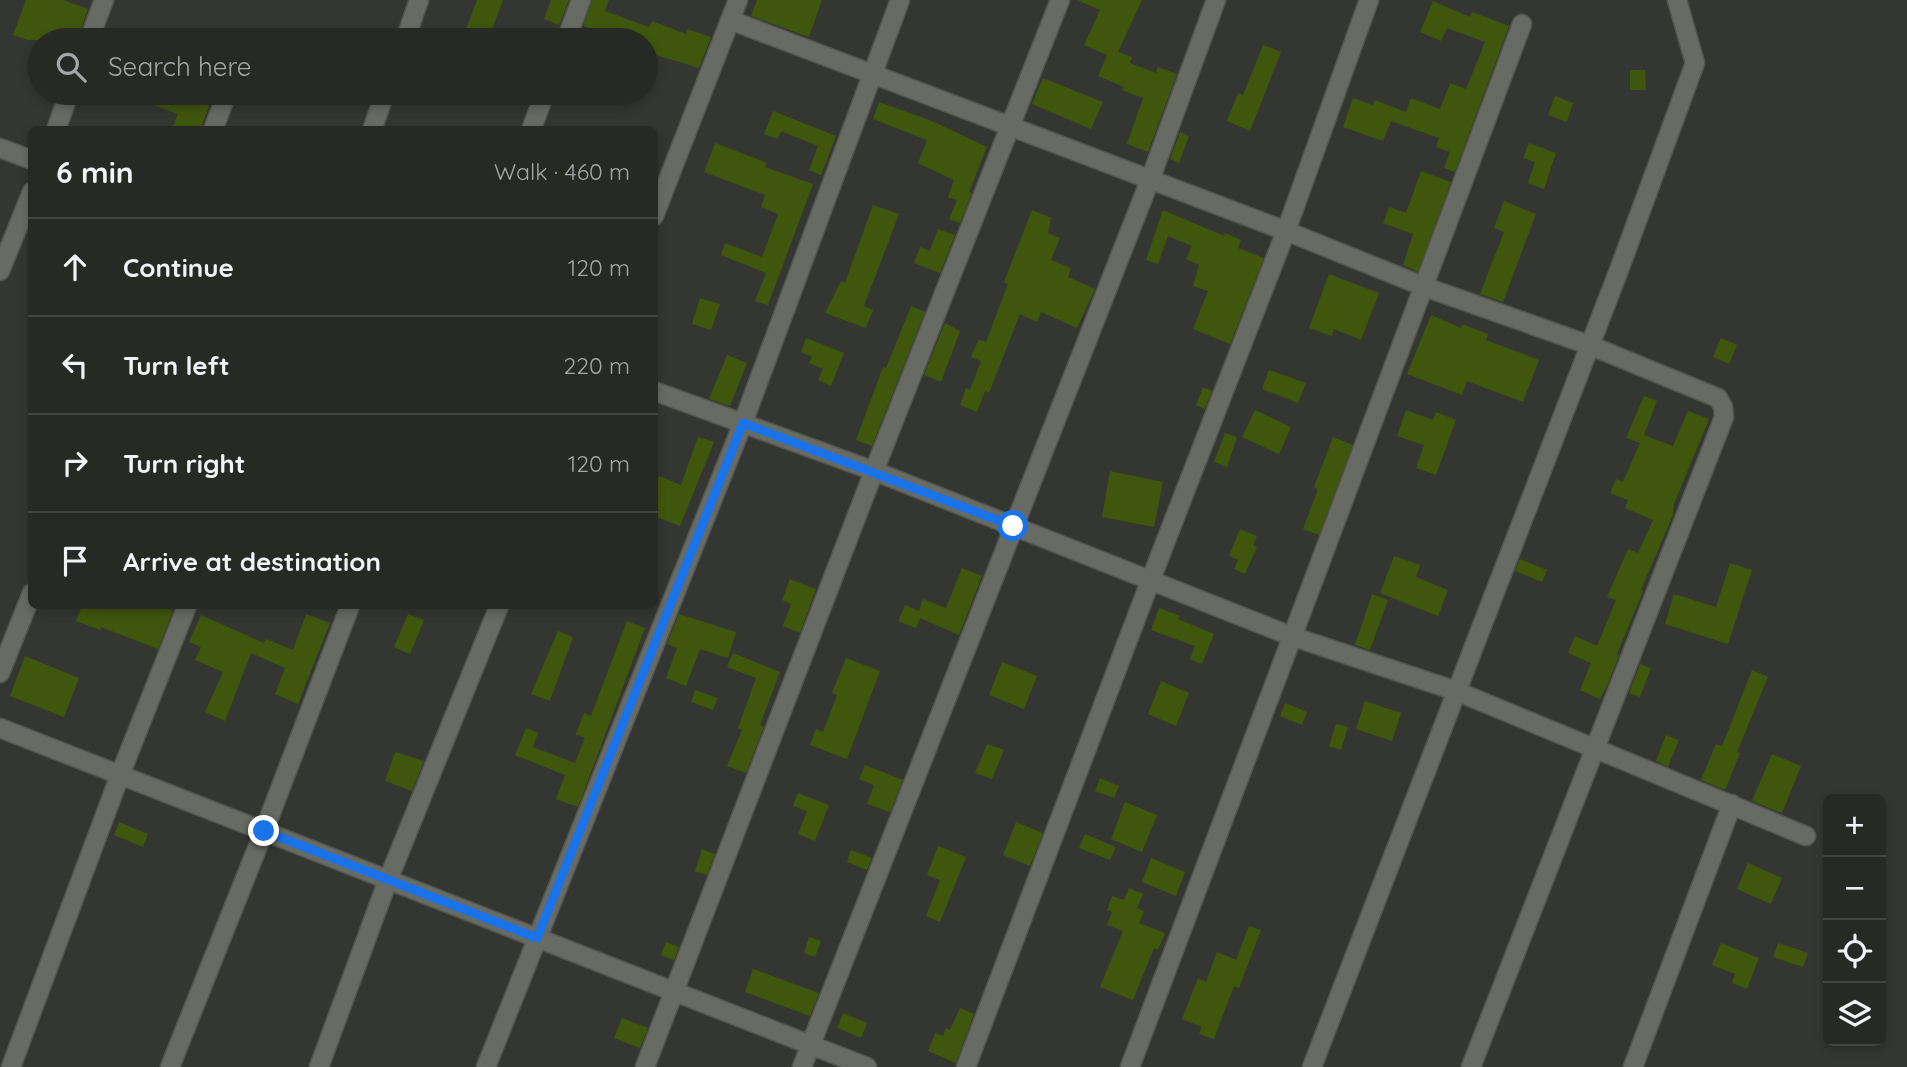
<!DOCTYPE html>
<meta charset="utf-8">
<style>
:root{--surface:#272925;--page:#2f312d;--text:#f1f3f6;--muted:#a4a6a7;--line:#434542}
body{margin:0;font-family:Quicksand,sans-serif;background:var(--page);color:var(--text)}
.controls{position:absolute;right:21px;bottom:21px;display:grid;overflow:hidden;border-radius:10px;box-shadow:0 4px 10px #0003}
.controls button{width:63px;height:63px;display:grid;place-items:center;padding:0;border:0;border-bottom:2px solid var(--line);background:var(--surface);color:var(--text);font:35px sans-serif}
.stop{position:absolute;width:21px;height:21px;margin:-16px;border:5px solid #1a73e8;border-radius:50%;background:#fff}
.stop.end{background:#1a73e8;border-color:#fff;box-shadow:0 2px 7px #0008}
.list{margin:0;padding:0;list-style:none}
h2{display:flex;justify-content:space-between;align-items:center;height:91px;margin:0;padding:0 28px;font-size:30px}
h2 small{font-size:23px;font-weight:400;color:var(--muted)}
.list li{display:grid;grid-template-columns:46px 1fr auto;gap:21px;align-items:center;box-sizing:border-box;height:98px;padding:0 28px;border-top:2px solid var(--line)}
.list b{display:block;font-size:26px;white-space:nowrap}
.list em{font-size:23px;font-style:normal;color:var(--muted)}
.icon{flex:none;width:38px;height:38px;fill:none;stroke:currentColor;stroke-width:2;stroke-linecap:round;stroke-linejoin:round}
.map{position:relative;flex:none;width:1907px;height:1067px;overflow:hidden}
.search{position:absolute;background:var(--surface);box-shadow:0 4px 10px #0003;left:28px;top:28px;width:630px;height:77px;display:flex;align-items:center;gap:18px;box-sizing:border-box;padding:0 24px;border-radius:38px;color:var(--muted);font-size:26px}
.panel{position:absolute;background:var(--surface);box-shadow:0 4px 10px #0003;left:28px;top:126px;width:630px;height:483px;border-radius:10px}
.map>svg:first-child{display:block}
</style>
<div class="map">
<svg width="1907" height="1067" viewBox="0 0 1907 1067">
<rect width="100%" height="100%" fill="#343731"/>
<path fill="#40560c" d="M26 0H63L88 9 77 40H28L13 35Z
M477 0H503L488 40H462Z
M551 0H569L559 25 544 19Z
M592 0H609L605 11 649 27 652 21 686 34 687 29 711 37 699 68 646 52V40H610L612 37 583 26Z
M757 0H822L809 37 751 16Z
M1077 0H1142L1118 52 1132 57 1130 63 1156 73 1158 67 1177 74 1148 152 1127 144 1143 98 1122 90 1124 87 1098 76 1107 55 1084 45 1100 10Z
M1433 1 1470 17 1472 12 1509 26 1455 172 1444 168 1450 152 1436 147 1439 138 1391 121 1383 141 1343 127 1353 98 1373 105 1375 100 1406 112 1411 98 1440 109 1450 83 1466 89 1485 42 1447 28 1441 41 1420 32Z
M1263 45 1281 52 1250 131 1227 121 1238 93 1243 95Z
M1630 70H1645L1646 90H1630Z
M1043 78 1103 102 1091 129 1032 104Z
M157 93H164L188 101 191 93H214L200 130H172L178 114 153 105Z
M1555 96 1573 103 1567 122 1548 115Z
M879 102 932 121 987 147 969 192 972 193 960 223 949 219 957 200 948 197 954 180 918 163 927 140 873 119Z
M773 111 836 136 821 175 809 170 818 146 781 131 778 139 764 134Z
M1180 132 1189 136 1179 163 1170 159Z
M715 143 767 163 765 167 813 184 768 305 755 301 766 273 721 255 725 243 762 257 778 214 761 207 765 195 704 172Z
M1529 143 1556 153 1544 189 1528 183 1535 162 1523 158Z
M1421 171 1451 182 1418 272 1403 265 1413 234 1383 223 1389 207 1406 213Z
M1504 201 1536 214 1503 302 1480 294 1504 232 1494 228Z
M873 205 899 214 864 306 873 310 866 328 825 313 841 281 845 283Z
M1032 210 1051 218 1048 233 1060 238 1051 260 1071 268 1068 277 1095 289 1077 328 1041 312 1037 322 1020 314 989 393 985 391 977 412 960 405 966 388 970 390 981 361 971 357 979 339 986 342 1008 284 1004 282Z
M1163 210 1224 236 1225 233 1241 240 1238 248 1264 258 1230 344 1193 329 1208 291 1193 286 1199 265 1186 259 1192 246 1168 236 1158 264 1146 260Z
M938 229 955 235 940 273 914 263 920 247 930 251Z
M1329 274 1379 293 1361 340 1334 329 1332 336 1309 328Z
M700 298 720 304 711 330 692 324Z
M911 306 925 312 872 446 856 440 883 367 886 368Z
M1431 315 1461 328 1462 324 1488 334 1486 340 1539 360 1523 402 1467 381 1462 395 1407 374Z
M945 323 960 331 941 382 924 375Z
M806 338 844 353 831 386 818 380 823 369 809 363 812 357 801 352Z
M1721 338 1737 345 1729 364 1713 357Z
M727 355 747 363 730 406 709 399Z
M1269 370 1306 383 1298 403 1262 389Z
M1203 387 1212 391 1205 409 1196 405Z
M1644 396 1657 401 1644 435 1673 446 1688 411 1709 419 1674 504 1673 515 1641 590 1643 591 1617 654 1619 655 1608 684 1600 699 1580 690 1591 663 1568 653 1575 636 1597 646 1616 600 1607 597 1628 549 1638 553 1653 520 1625 508 1628 500 1610 493 1616 479 1623 482 1640 443 1626 438Z
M1255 410 1291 427 1279 454 1242 437Z
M1406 410 1433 420 1436 412 1456 420 1436 475 1416 468 1424 445 1397 436Z
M1225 433 1237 437 1227 467 1214 462Z
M698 437 714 442 680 526 654 516V506L659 496 654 494V487L659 476 681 485Z
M1333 437 1353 445 1319 535 1303 529 1318 489 1314 487Z
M1110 471 1163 482 1154 527 1102 517Z
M1240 529 1257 536 1253 545 1257 547 1245 574 1234 569 1238 560 1229 556Z
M1394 556 1420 565 1416 577 1448 590 1438 616 1380 593Z
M1520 559 1547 570 1542 582 1515 571Z
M1730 563 1752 570 1728 644 1665 624 1674 594 1716 607Z
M962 568 982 576 959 635 920 618 916 628 898 621 905 605 919 611 923 599 946 608Z
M790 579 816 589 800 633 783 626 791 604 782 600Z
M1372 594 1388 600 1370 650 1355 645Z
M82 606H160L173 611 158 649 101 627 100 630 76 621Z
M1159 608 1180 616 1178 619 1214 634 1202 664 1190 659 1195 646 1151 630Z
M306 614 330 623 298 704 275 694 285 668 251 653 225 721 205 712 223 672 195 660 201 647 189 642 201 615 264 643 266 639 293 650Z
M408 614 424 620 410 654 394 647Z
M679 614 736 632 728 658 700 649 686 686 666 678 677 648 667 644Z
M627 621 645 628 578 807 556 799 565 775 515 755 526 728 538 733 533 747 575 763 585 738 576 734 584 713 591 716Z
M558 631 573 637 550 701 531 694Z
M733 653 780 672 760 725 764 726 746 773 727 766 742 730 738 728 756 678 727 667Z
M25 656 79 678 64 717 10 696Z
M846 658 880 671 847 759 810 745 816 729 823 732 837 695 832 693Z
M1002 662 1037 676 1024 709 989 695Z
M1640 664 1651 668 1640 697 1629 693Z
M1752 670 1768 677 1737 752 1740 753 1725 790 1701 780 1716 744 1722 746Z
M1161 681 1189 693 1176 726 1148 714Z
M695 690 718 698 713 710 691 702Z
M1365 701 1401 713 1392 741 1356 729Z
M1285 703 1307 712 1302 725 1280 716Z
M1336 724 1348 727 1341 750 1329 746Z
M1666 735 1679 740 1668 767 1656 761Z
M987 744 1004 750 992 779 975 773Z
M395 752 424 761 412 791 385 781Z
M1772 754 1801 766 1782 813 1752 801Z
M865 765 903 780 890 812 867 804 874 785 859 779Z
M1100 778 1119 786 1114 798 1095 791Z
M798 793 829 805 815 841 798 834 807 811 793 806Z
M1125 802 1157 815 1142 852 1111 839Z
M119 822 148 834 143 847 114 835Z
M1016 822 1043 833 1030 866 1003 855Z
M1085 834 1116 847 1110 860 1079 848Z
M938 846 966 857 940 922 926 916 940 880 927 875Z
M702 849 715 854 707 875 695 871Z
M851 850 872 858 867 870 847 862Z
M1151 858 1185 872 1176 896 1142 882Z
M1748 863 1782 878 1771 904 1737 889Z
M1129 888 1143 894 1137 908 1144 911 1139 923 1165 933 1158 950 1154 948 1133 1000 1100 987 1123 931 1107 925 1112 912 1107 910 1112 896 1124 900Z
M1249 926 1261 930 1239 988 1234 986 1214 1039 1199 1034 1202 1027 1182 1019 1198 978 1206 982 1217 952 1236 960Z
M809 937 821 941 815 957 804 953Z
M666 942 679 947 674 960 661 955Z
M1721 943 1759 958 1747 989 1732 983 1735 974 1712 965Z
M1778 943 1808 953 1803 967 1773 957Z
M753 969 819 993 810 1016 745 992Z
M960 1008 974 1014 956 1063 928 1051 935 1033 943 1036 946 1028 950 1030Z
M843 1013 867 1023 861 1038 837 1028Z
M622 1018 648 1028 640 1048 614 1038Z"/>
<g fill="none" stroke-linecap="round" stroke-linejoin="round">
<defs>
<path id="minor" d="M730 20 1286 231 1425 287 1589 345 1718 398 1723 407 1724 417 1471 1067
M89 40 104 0
M405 40 419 0
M566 40 581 0
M56 130 69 93
M213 130 227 93
M372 130 385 93
M531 130 545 93
M0 148 32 160
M654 216 738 0
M0 271 32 192
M654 391 874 471 1291 636 1456 691 1806 836
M0 673 32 593
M0 728 867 1067
M11 1067 120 775 187 606
M170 1067 264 831 350 606
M319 1067 388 880 499 606
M486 1067 743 423 900 0
M645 1067 874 471 1060 0
M802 1067 1150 180 1216 0
M966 1067 1151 579 1286 231 1369 0
M1130 1067C1260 719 1394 373 1522 24
M1312 1067 1619 270 1695 63 1677 0
M1633 1067 1732 804"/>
</defs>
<use href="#minor" stroke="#535551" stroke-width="21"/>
<use href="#minor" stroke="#686b64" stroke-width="18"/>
</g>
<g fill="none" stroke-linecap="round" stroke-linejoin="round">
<path stroke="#1a73e8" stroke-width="9" d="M264 831 537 938 743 423 1013 526"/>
</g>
</svg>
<div class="controls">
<button>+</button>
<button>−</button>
<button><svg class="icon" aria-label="locate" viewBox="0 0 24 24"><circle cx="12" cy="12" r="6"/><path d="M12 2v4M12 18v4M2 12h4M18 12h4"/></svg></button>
<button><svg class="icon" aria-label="layers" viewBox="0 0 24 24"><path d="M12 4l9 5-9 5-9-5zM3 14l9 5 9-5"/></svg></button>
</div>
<div class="stop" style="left:1013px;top:526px"></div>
<div class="stop end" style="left:264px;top:831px"></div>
<div class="search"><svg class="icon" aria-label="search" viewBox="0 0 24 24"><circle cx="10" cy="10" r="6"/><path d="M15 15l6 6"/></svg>Search here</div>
<section class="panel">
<h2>6 min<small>Walk · 460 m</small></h2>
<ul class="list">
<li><svg class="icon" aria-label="ahead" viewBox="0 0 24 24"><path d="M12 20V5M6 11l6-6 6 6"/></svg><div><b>Continue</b></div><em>120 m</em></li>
<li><svg class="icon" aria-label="left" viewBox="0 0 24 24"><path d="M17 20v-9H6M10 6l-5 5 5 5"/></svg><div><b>Turn left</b></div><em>220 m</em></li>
<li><svg class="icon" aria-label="right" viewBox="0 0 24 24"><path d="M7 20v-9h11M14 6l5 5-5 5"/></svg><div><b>Turn right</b></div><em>120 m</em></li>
<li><svg class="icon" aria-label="arrive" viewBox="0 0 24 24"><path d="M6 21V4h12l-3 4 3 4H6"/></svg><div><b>Arrive at destination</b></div></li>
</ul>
</section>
</div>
